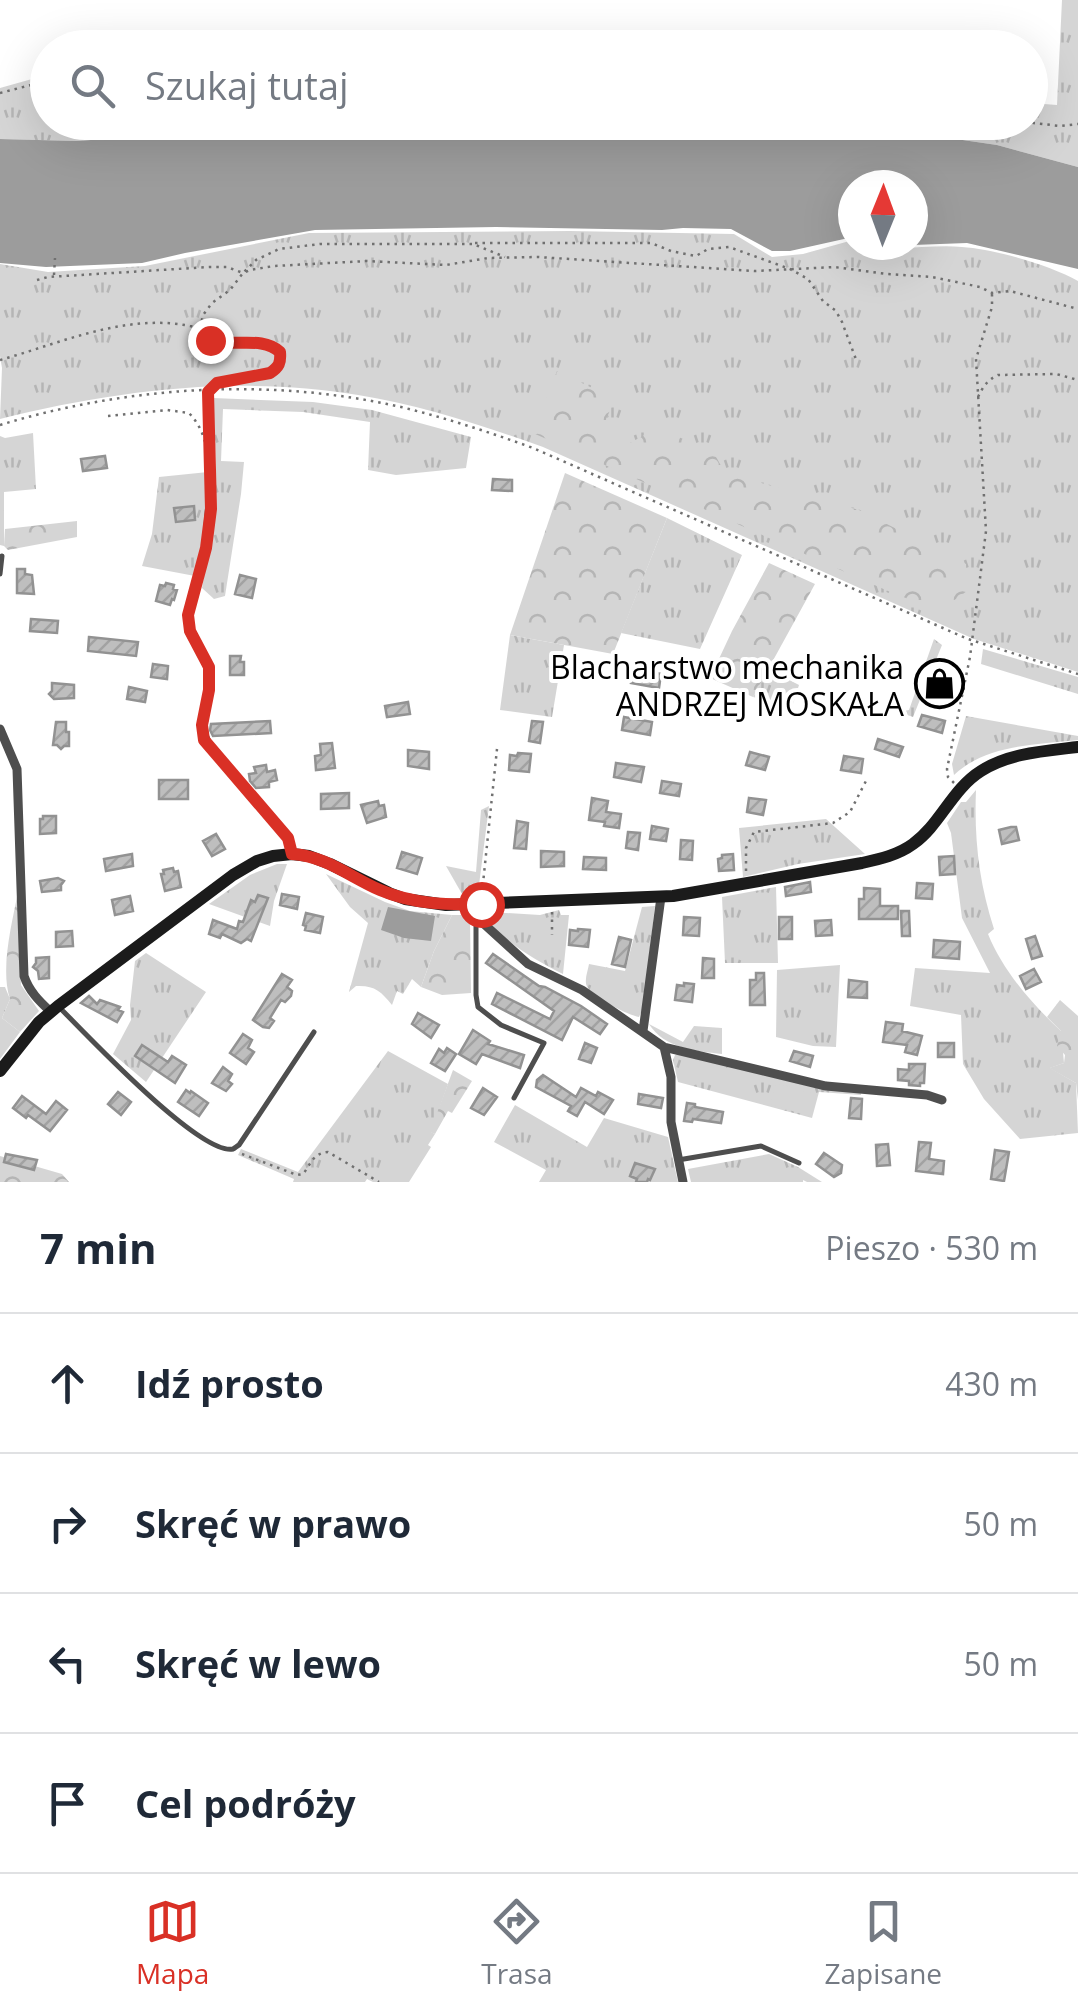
<!DOCTYPE html>
<html lang="pl">
<meta charset="utf-8">
<style>
:root{--surface:#fff;--page:#f2f2f3;--text:#1f2937;--muted:#747a83;--line:#e0e1e3;--accent:#d93025}
body{margin:0;font-family:"Open Sans",sans-serif;background:var(--page);color:var(--text)}
.compass{position:absolute;left:838px;top:170px;width:90px;height:90px;border-radius:50%;background:var(--surface);box-shadow:0 10px 40px #0002;rotate:1deg}
.stop{position:absolute;width:30px;height:30px;margin:-22px;border:8px solid #d93025;border-radius:50%;background:#fff}
.stop.end{background:#d93025;border-color:#fff;box-shadow:0 2px 10px #0008}
.list{margin:0;padding:0;list-style:none}
h2{display:flex;justify-content:space-between;align-items:center;height:130px;margin:0;padding:0 40px;font-size:42px}
h2 small{font-size:32px;font-weight:400;color:var(--muted)}
.list li{display:grid;grid-template-columns:65px 1fr auto;gap:30px;align-items:center;box-sizing:border-box;height:140px;padding:0 40px;border-top:2px solid var(--line)}
.list b{display:block;font-size:38px;white-space:nowrap}
.list em{font-size:32px;font-style:normal;color:var(--muted)}
.icon{flex:none;width:55px;height:55px;fill:none;stroke:currentColor;stroke-width:2;stroke-linecap:round;stroke-linejoin:round}
.map{position:relative;flex:none;width:1078px;height:1182px;overflow:hidden}
.search{position:absolute;background:var(--surface);box-shadow:0 10px 40px #0002;left:30px;right:30px;top:30px;height:110px;display:flex;align-items:center;gap:25px;box-sizing:border-box;padding:0 35px;border-radius:55px;color:var(--muted);font-size:38px}
.sheet{height:690px;background:var(--surface)}
nav{display:flex;justify-content:space-around;align-items:center;box-sizing:border-box;height:140px;border-top:2px solid var(--line);background:var(--surface);font-size:28px;color:var(--muted)}
nav a{display:grid;justify-items:center;gap:5px}
nav .on{color:var(--accent)}
.map>svg:first-child{display:block}
</style>
<div class="map">
<svg width="1078" height="1182" viewBox="0 0 1078 1182">
<defs>
<pattern id="grass-tufts" width="24" height="20" patternUnits="userSpaceOnUse" patternTransform="scale(2.5)"><rect width="24" height="20" fill="#d5d5d5"/><path d="M3 7l-1-3M5 7V3M7 7l1-3M15 17l-1-3M17 17v-4M19 17l1-3" fill="none" stroke="#b5b5b5"/></pattern>
<pattern id="forest-crowns" width="20" height="18" patternUnits="userSpaceOnUse" patternTransform="scale(2.5)"><rect width="20" height="18" fill="#d5d5d5"/><path d="M2 6a3 3 0 1 1 6 0M12 15a3 3 0 1 1 6 0" fill="none" stroke="#b5b5b5"/></pattern>
<pattern id="building-hatch" width="6" height="6" patternUnits="userSpaceOnUse" patternTransform="scale(2.5)"><rect width="6" height="6" fill="#bebebe"/><path d="M-1 1l2-2M0 6l6-6M5 7l2-2" fill="none" stroke="#a2a2a2"/></pattern>
</defs>
<rect width="100%" height="100%" fill="#fff"/>
<path fill="url(#grass-tufts)" d="M1062 0H1078V167L997 145 949 138 800 126 496 127 165 135 76 141 0 139V88L32 79H47L48 122H1030L1031 103 1057 105Z
M570 231 734 234 772 257 803 254 853 240V245H887L897 248C919 248 941 245 962 247 994 249 1050 265 1078 281V672L974 639 543 447C483 426 422 405 358 395 238 375 117 390 0 419L2 368 0 356V264L48 272 145 266 309 233Z
M213 398 313 402 372 410 471 437 466 468 396 475 368 470 370 422 303 412 223 409 221 461 244 462 241 494 225 596 214 599 202 588 213 524 216 469Z
M33 433 36 489 4 492V546L0 545V436L5 438Z
M208 472V509L195 576 142 566 152 534 159 477Z
M667 518 742 555 700 649 621 633Z
M510 635 564 645 552 717 500 710Z
M934 639 942 645 913 717 899 712 909 710Z
M983 649 1078 677V694L981 664Z
M768 669 799 685 792 707 753 697Z
M966 716 1078 736V740C1035 745 987 744 954 775L952 764Z
M976 790C974 839 979 883 994 929L988 934C1003 971 1032 1004 1061 1031L1064 1063 1050 1068 1076 1083 1078 1133 1020 1139 984 1099 963 1064 961 1015 910 1006 915 968 990 973 962 918 951 833 947 823 961 802H966Z
M489 806 478 893 462 894 446 866 476 872 481 810Z
M826 819 865 854 798 864 743 877 739 828Z
M277 864H287L274 901 270 926 209 904 250 875Z
M326 874 385 902 410 911 452 915 434 951 421 987 412 979 403 994 397 991 392 1005C381 991 374 985 356 986L349 992 368 923 350 907Z
M776 887 778 963H725L722 897Z
M655 906 643 1008 639 1017C628 1015 594 998 588 988 583 982 588 971 589 964L625 971 642 907Z
M559 910 561 915H569L563 974C533 959 509 944 486 920L489 912 540 915Z
M146 953 206 992 146 1082 113 1054 131 1020 130 1005 135 961Z
M840 965 836 1047 813 1046 776 1037 777 970Z
M0 987H5L10 999 2 1018 20 1032 0 1059Z
M649 1024 683 1042 694 1026 722 1028V1054C695 1051 664 1048 649 1024Z
M388 1051 448 1084 431 1132 435 1134 428 1145 431 1147 409 1182H373L367 1179 365 1182H293L294 1179 238 1155 241 1149 298 1172Z
M679 1053 861 1091V1095L819 1092 812 1118 678 1082 673 1060 675 1055Z
M515 1105 587 1147 604 1118 668 1137 678 1182H539L546 1170 494 1142Z
M769 1154 798 1167 822 1182H807L803 1180V1182H691L688 1169Z"/>
<path fill="url(#forest-crowns)" d="M557 371 615 399 601 431 628 444 659 427 715 455 725 473 859 510 966 564 967 591 939 611 888 591 533 433Z
M565 473 667 518 613 654 510 635Z
M77 521V537L8 550 4 546 5 529Z
M769 563 815 584 753 697 710 678 732 631Z
M18 892 21 985 39 1011 20 1032 2 1018 10 999C0 969 12 923 18 892Z
M452 915H464L470 920 471 993 442 995 421 987 434 951Z
M1060 1000 1078 1016V1100L1076 1083 1049 1068 1064 1063 1065 1055 1057 1046 1061 1031 1047 1017Z
M453 1070 472 1081 452 1113 448 1111 435 1134 430 1132Z
M0 1156 62 1174 69 1182H0Z"/>
<path fill="#d5d5d5" d="M776 1083 814 1094 808 1116 770 1104Z"/>
<path fill="#9c9c9c" d="M800 126 949 138 997 145 1078 167V269L967 243 913 245V185H853V237L790 251H772L731 229 683 228 662 230 496 227 315 230 185 253 142 263 46 267 0 263V139L76 141 165 135 413 127Z
M388 907 435 916 431 941 404 938 381 930Z"/>
<path fill="url(#building-hatch)" stroke="#929292" stroke-width="2.5" d="M105 456 107 468 83 471 81 459Z
M493 479 512 480V491L492 490Z
M194 506 195 520 176 522 174 508Z
M17 569H25V574L32 575 34 594 17 593Z
M240 575 256 579 252 598 235 594Z
M166 583 174 585 173 589 177 590 174 600 172 599 170 605 156 601 160 585 165 586Z
M31 619 58 621 57 633 30 631Z
M89 637 138 642 136 656 88 651Z
M230 656H241L240 662H244V675H230Z
M153 664 168 666 167 679 151 677Z
M634 668 661 674 659 688 631 683Z
M934 676 945 681 939 696 927 692Z
M52 683 74 685V698L54 699 49 694 52 691Z
M129 687 147 691 145 702 127 699Z
M408 702 410 714 387 717 385 706Z
M922 715 945 721 942 733 918 726Z
M624 717 652 722 650 735 622 730Z
M270 721 271 733 213 736 210 730 211 724Z
M532 721 543 722 540 743 529 741Z
M56 722H66V732H69V746H64L61 749 57 745H53Z
M878 739 903 747 899 757 875 749Z
M332 743 335 768 316 770 315 756 321 755 320 744Z
M408 750 429 752V769L408 766Z
M750 752 769 757 765 770 746 765Z
M518 753 531 754 529 772 509 770 510 755 517 756Z
M844 756 863 759 861 773 841 770Z
M616 763 644 767 641 782 614 777Z
M266 765 267 772 275 770 277 780 269 782V787L256 788 250 781 249 774 256 773 254 767Z
M159 780H188V799H159Z
M662 781 681 784 679 796 660 793Z
M349 793V808L321 809V794Z
M592 798 608 801 606 812 621 814 619 828 604 826 605 822 589 820Z
M749 798 766 800 763 815 747 812Z
M378 801 379 806 384 805 386 817 367 823 361 805Z
M43 816H56V833L40 834V819H43Z
M517 821 528 823 526 849 514 848Z
M652 826 668 829 666 841 650 839Z
M1011 827H1016L1019 840 1002 844 999 830Z
M628 832 640 833 638 850 626 848Z
M216 834 225 849 212 856 203 841Z
M681 840 693 841 692 860 680 859Z
M541 851 564 852V866L541 867Z
M402 852 422 858 417 874 397 868Z
M132 854 133 866 106 871 104 859Z
M733 854 734 870 719 871 718 859 722 858V855Z
M954 856 955 874 940 875 939 857Z
M584 857 606 858V870L583 869Z
M173 868 174 872 178 871 181 887 165 891 161 874H164L163 870Z
M58 878 64 881 61 885V890L42 892 40 881Z
M810 882 811 892 786 896 785 887Z
M917 883 933 884 932 899 916 898Z
M864 888 880 889V906H898V919H859V899H864Z
M282 894 299 897 297 909 280 905Z
M258 895 268 898 251 941 247 939 241 943 222 934 220 938 209 934 213 920 237 929 239 921 243 922 251 900 255 902Z
M130 896 133 911 115 915 112 900Z
M901 911H909L910 936H902Z
M306 913 323 917 320 933 305 930 306 926 303 925Z
M684 917 700 918 699 936 683 935Z
M779 917H792V939H779Z
M831 920 832 935 816 936 815 921Z
M578 929 590 930 588 947 569 945 570 930 578 931Z
M72 931 73 946 56 947V932Z
M1035 936 1042 956 1032 959 1026 939Z
M619 937 631 940 625 967 612 964Z
M934 940 960 942 959 959 933 957Z
M493 954 539 986 545 987 581 1006 607 1024 600 1034 573 1017 562 1040 492 1004 497 993 550 1019 554 1011 486 963Z
M49 957V978L39 979 38 971 33 967 36 963V958Z
M703 958 714 959V978H702Z
M1034 969 1041 982 1026 989 1020 976Z
M756 973H764L765 1005H750V980H756Z
M282 974 292 980 287 987 292 991 291 996 285 1002 281 1000 270 1018 274 1021 269 1028 263 1027 253 1020Z
M849 980 867 982V998L848 997Z
M684 983 694 984 692 1002 675 1000 677 985 684 986Z
M89 996 97 1004 100 1000 120 1007 118 1010 123 1012 117 1022 81 1003Z
M418 1013 439 1025 431 1038 412 1024Z
M886 1022 903 1024 902 1031 922 1036 917 1055 905 1052 907 1045 883 1042Z
M473 1030 490 1041 488 1044 524 1055 520 1068 482 1054 476 1064 459 1054Z
M243 1034 252 1040 248 1048 254 1052 246 1064 230 1053Z
M585 1043 597 1048 591 1063 579 1059Z
M938 1043H954V1057H938Z
M142 1045 168 1062 172 1056 186 1065 175 1083 135 1056Z
M447 1048 456 1054 445 1071 431 1063 439 1049 444 1053Z
M794 1051 813 1056 810 1067 790 1061Z
M909 1064H925L924 1083H920V1086L909 1085V1081L898 1080V1069L909 1070Z
M223 1067 232 1074 228 1081 232 1084 226 1091 212 1083Z
M543 1075 576 1097 581 1088 596 1096 598 1092 613 1100 604 1114 585 1102 577 1116 568 1111 571 1106 536 1087 537 1080Z
M483 1088 497 1097 484 1115 471 1108Z
M186 1090 190 1093 191 1091 208 1103 199 1116 178 1102Z
M118 1092 131 1102 121 1115 108 1104Z
M639 1094 663 1098 661 1108 638 1104Z
M22 1096 46 1114 56 1101 67 1110 50 1131 28 1115 26 1118 13 1108Z
M851 1098 862 1099 861 1119 849 1118Z
M687 1103 695 1104V1107L723 1112 721 1123 693 1119 692 1122 684 1121Z
M919 1142 931 1143 929 1159 944 1161 943 1174 916 1171Z
M888 1144 890 1165 877 1166 876 1145Z
M995 1150 1009 1152 1004 1181 991 1179Z
M824 1153 842 1165 841 1173 834 1177 816 1164Z
M6 1154 37 1160 34 1170 4 1162Z
M635 1163 655 1169 650 1180 648 1179 647 1182H636L637 1179 630 1176Z"/>
<g fill="none" stroke-linecap="round" stroke-linejoin="round">
<path stroke="#707070" stroke-width="2.5" stroke-dasharray="2.5 5" stroke-linecap="butt" d="M0 93 31 85 48 84
M1025 122 1060 126 1078 124
M475 243H651L671 251 696 256 708 249 729 247 790 269 808 279 823 301 836 311 842 322 857 362
M54 275 55 258
M37 280 48 277 209 267H227L243 273 256 260 279 249 320 244H473L505 257
M200 328 203 315 212 303 230 290 243 273 250 270 274 266 367 261 446 265 488 258 538 257 754 271 834 267 887 274 932 277 980 287 992 293 1010 291 1078 309
M0 360C61 343 126 313 190 326 204 328 208 342 222 344 241 347 258 339 276 348L281 358 277 369 260 375 217 383 211 387 207 399 208 452
M978 397C983 387 987 380 998 375L1056 374 1078 380
M108 416 167 410 189 413C207 432 208 454 210 479
M0 425C129 386 269 377 401 407 446 418 489 432 533 448L968 639 1078 674
M954 783 948 777 947 769 970 657 986 531 976 359 992 307V294
M746 871V848L754 832 833 823 850 812 868 777
M482 893 497 749
M552 912V935
M242 1154 297 1175 303 1174C311 1164 313 1153 328 1152L379 1182"/>
<path stroke="#4e4e4e" stroke-width="5" d="M0 574 2 556
M476 919V995L478 1007 501 1025 544 1043 514 1098
M58 1006C84 1032 200 1156 233 1149 235 1148 237 1146 239 1145L314 1032
M678 1160 761 1146 799 1163"/>
<path stroke="#4e4e4e" stroke-width="9" d="M211 491 206 548 188 615 189 631 209 667V690L202 731 208 744 288 838 292 854
M0 729 17 769 24 976C29 991 39 1001 51 1012
M463 905 528 964 582 990 664 1047 671 1077V1122L683 1182
M643 1031 661 897
M664 1047 826 1086 927 1095 942 1100"/>
<path stroke="#1b1b1b" stroke-width="12" d="M0 1071 39 1022 58 1006 233 875 257 861 273 856 292 854 309 856 330 864 389 893 405 899 446 905 673 896 862 863C880 859 898 855 913 844 940 825 952 789 981 771 1009 753 1045 751 1078 747"/>
</g>
<g fill="none" stroke-linecap="round" stroke-linejoin="round">
<path stroke="#d93025" stroke-width="12" d="M210 340C233 348 261 335 280 352 281 363 279 367 270 373L217 383 208 392 211 509 206 548 188 615 190 631 209 667V690L202 725 204 740 288 838 292 854C326 856 350 877 380 890 413 904 446 905 481 904"/>
</g>
<defs>
<symbol id="shop-ring" viewBox="-11 -11 22 22"><circle r="9.5" fill="#fff" stroke="#000" stroke-width="1.5"/><path d="M-5-2.5h2.3a2.7 3.5 0 0 1 5.4 0H5L5.5 6h-11ZM-1.5-2.5h3a1.5 2.3 0 0 0-3 0Z" fill="#000"/></symbol>
</defs>
<g fill-rule="evenodd">
<use href="#shop-ring" x="912" y="656" width="55" height="55"/>
</g>
<g text-anchor="middle" dominant-baseline="central" stroke-width="8" stroke-linejoin="round" paint-order="stroke">
<g font-size="32" fill="#000" stroke="#fff" text-anchor="end">
<text x="904" y="666">Blacharstwo mechanika<tspan x="904" dy="37">ANDRZEJ MOSKAŁA</tspan></text>
</g>
</g>
</svg>
<svg class="compass" viewBox="-18 -18 36 36"><path d="M0-13l5 13h-10z" fill="#e53935"/><path d="M0 13l5-13h-10z" fill="#747a83"/></svg>
<div class="stop" style="left:481px;top:904px"></div>
<div class="stop end" style="left:210px;top:340px"></div>
<div class="search"><svg class="icon" aria-label="search" viewBox="0 0 24 24"><circle cx="10" cy="10" r="6"/><path d="M15 15l6 6"/></svg>Szukaj tutaj</div>
</div>
<section class="sheet">
<h2>7 min<small>Pieszo · 530 m</small></h2>
<ul class="list">
<li><svg class="icon" aria-label="ahead" viewBox="0 0 24 24"><path d="M12 20V5M6 11l6-6 6 6"/></svg><div><b>Idź prosto</b></div><em>430 m</em></li>
<li><svg class="icon" aria-label="right" viewBox="0 0 24 24"><path d="M7 20v-9h11M14 6l5 5-5 5"/></svg><div><b>Skręć w prawo</b></div><em>50 m</em></li>
<li><svg class="icon" aria-label="left" viewBox="0 0 24 24"><path d="M17 20v-9H6M10 6l-5 5 5 5"/></svg><div><b>Skręć w lewo</b></div><em>50 m</em></li>
<li><svg class="icon" aria-label="arrive" viewBox="0 0 24 24"><path d="M6 21V4h12l-3 4 3 4H6"/></svg><div><b>Cel podróży</b></div></li>
</ul>
</section>
<nav>
<a class="on"><svg class="icon" aria-label="map" viewBox="0 0 24 24"><path d="M3 6l6-2 6 2 6-2v14l-6 2-6-2-6 2zM9 4v14M15 6v14"/></svg>Mapa</a>
<a><svg class="icon" aria-label="directions" viewBox="0 0 24 24"><path d="M12 3l9 9-9 9-9-9zM9 14v-3h6M13 9l2 2-2 2"/></svg>Trasa</a>
<a><svg class="icon" aria-label="saved" viewBox="0 0 24 24"><path d="M7 4h10v16l-5-4-5 4z"/></svg>Zapisane</a>
</nav>
